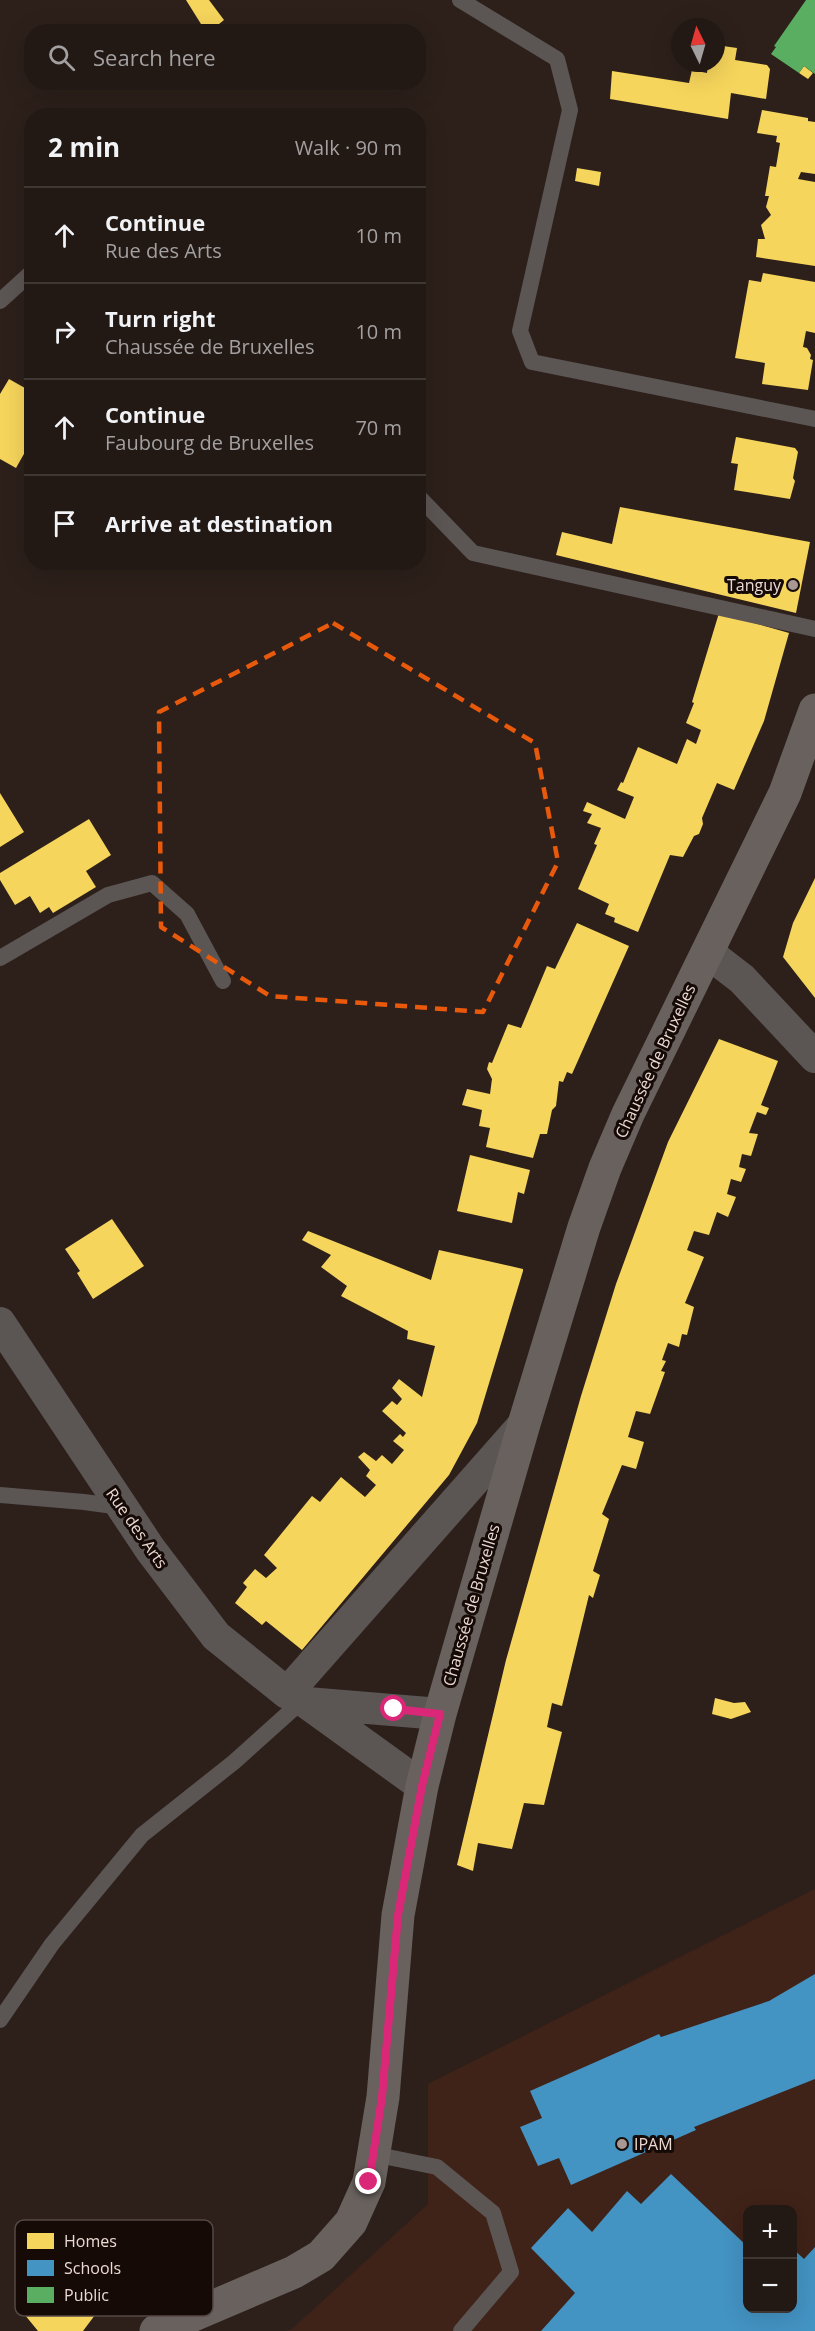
<!DOCTYPE html>
<meta charset="utf-8">
<style>
:root{--surface:#221814;--page:#2a211d;--text:#f1f3f6;--muted:#a2a0a0;--line:#3f3734}
body{margin:0;font-family:"Open Sans",sans-serif;background:var(--page);color:var(--text)}
.controls{position:absolute;right:18px;bottom:18px;display:grid;overflow:hidden;border-radius:12px;box-shadow:0 6px 24px #0002}
.controls button{width:54px;height:54px;display:grid;place-items:center;padding:0;border:0;border-bottom:2px solid var(--line);background:var(--surface);color:var(--text);font:30px sans-serif}
.compass{position:absolute;left:671px;top:18px;width:54px;height:54px;border-radius:50%;background:var(--surface);box-shadow:0 6px 24px #0002;rotate:355deg}
.stop{position:absolute;width:18px;height:18px;margin:-14px;border:4px solid #db2777;border-radius:50%;background:#fff}
.stop.end{background:#db2777;border-color:#fff;box-shadow:0 2px 6px #0008}
.list{margin:0;padding:0;list-style:none}
h2{display:flex;justify-content:space-between;align-items:center;height:78px;margin:0;padding:0 24px;font-size:26px}
h2 small{font-size:20px;font-weight:400;color:var(--muted)}
.list li{display:grid;grid-template-columns:39px 1fr auto;gap:18px;align-items:center;box-sizing:border-box;height:96px;padding:0 24px;border-top:2px solid var(--line)}
.list b{display:block;font-size:22px;white-space:nowrap}
.list p{margin:0;font-size:20px;white-space:nowrap;color:var(--muted)}
.list em{font-size:20px;font-style:normal;color:var(--muted)}
.icon{flex:none;width:33px;height:33px;fill:none;stroke:currentColor;stroke-width:2;stroke-linecap:round;stroke-linejoin:round}
.map{position:relative;flex:none;width:815px;height:2331px;overflow:hidden}
.search{position:absolute;background:var(--surface);box-shadow:0 6px 24px #0002;left:24px;top:24px;width:402px;height:66px;display:flex;align-items:center;gap:15px;box-sizing:border-box;padding:0 21px;border-radius:24px;color:var(--muted);font-size:22px}
.panel{position:absolute;background:var(--surface);box-shadow:0 6px 24px #0002;left:24px;top:108px;width:402px;height:462px;border-radius:24px}
.map>svg:first-child{display:block}
</style>
<div class="map">
<svg width="815" height="2331" viewBox="0 0 815 2331">
<rect width="100%" height="100%" fill="#2d201b"/>
<path fill="#3f2218" fill-rule="evenodd" d="M815 1889V2331H286L292 2329 428 2204V2084ZM748 2210H792V2308H748Z"/>
<path fill="#f6d55c" d="M186 0H209L224 20 209 32H206Z
M723 46 737 48 735 60 767 65 770 69 766 99 731 93 728 119 610 99 612 71 689 83 692 70 707 73 708 63H716V50Z
M804 66 813 73 808 79 799 73Z
M762 110 808 118V121L815 122V174L801 172 798 179 815 182V266L756 257 758 239H765L761 225 771 215 766 207 769 196H765L770 166 776 167 780 143 776 142 777 136 757 133Z
M577 168 601 172 599 186 575 181Z
M763 273 815 282V333L806 331 803 347 807 348 811 355 810 359 813 360 808 390 762 384 765 363 735 358 749 280 761 282Z
M9 379 32 392V446L29 445 16 468 0 459V394Z
M736 437 795 448 798 452 793 478 795 481 790 499 734 490 738 464 731 463Z
M620 507 810 542 796 613 556 555 562 532 612 544Z
M719 613 789 633 764 721 734 790 717 783 702 818 703 824 699 834 694 836 683 857 670 855 638 932 614 922 615 918 605 914 609 904 578 889 597 845 594 844 601 828 587 823 592 814 583 811 587 802 625 819 634 797 617 790 621 782 623 783 638 747 677 764 687 739 696 744 701 730 686 723 694 703 692 702Z
M0 793 24 832 0 847Z
M89 819 111 855 86 871 96 887 53 913 49 907 40 913 30 896 15 905 0 880V873Z
M815 878V998L783 957 793 923Z
M577 923 629 946 572 1074 567 1072 563 1082 559 1081 556 1106 552 1110 547 1134H540L533 1158 486 1147 490 1128 479 1126 482 1110 462 1105 467 1089 490 1094 492 1079 487 1069 489 1062 492 1063 508 1024 521 1028 547 966 555 969Z
M719 1039 778 1061 761 1105 769 1108 766 1115 757 1112 749 1133 758 1134 751 1156 742 1154 739 1167 746 1169 741 1182 731 1179 727 1194 736 1197 728 1217 717 1212 709 1235 694 1231 687 1250 704 1257 685 1303 694 1307 687 1335 682 1334 679 1347 668 1343 662 1360 666 1361 661 1371 665 1372 650 1414 636 1411 628 1437 644 1442 636 1469 622 1465 602 1514 609 1519 593 1571 600 1575 593 1598 589 1595 562 1706 552 1703 547 1727 562 1732 544 1805 524 1803 512 1849 478 1843 473 1871 457 1865 506 1660 581 1396 616 1284 668 1142Z
M470 1155 530 1170 524 1194 518 1192 512 1223 457 1211Z
M112 1219 144 1266 93 1299 77 1273 80 1271 65 1249Z
M308 1231 431 1280 439 1250 523 1269V1271L477 1423 449 1475 302 1650 266 1621 262 1625 235 1603 247 1587 243 1583 255 1569 266 1578 277 1568 264 1555 312 1496 320 1502 341 1477 365 1497 376 1485 366 1476 370 1470 358 1457 364 1452 376 1461 382 1455 392 1464 404 1450 393 1441 400 1434 403 1437 406 1433 382 1411 392 1401 397 1405 402 1399 392 1388 399 1379 422 1397 435 1346 407 1339 408 1331 341 1296 347 1286 321 1267 331 1255 302 1240Z
M715 1698 734 1703 745 1702 751 1712 731 1719 712 1714Z
M68 2282 95 2315 83 2331H38L20 2309Z"/>
<path fill="#4393c3" d="M815 1974V2079L694 2127 696 2130 571 2185 559 2158 538 2166 520 2127 542 2118 530 2091 659 2034 661 2037 769 2001Z
M671 2174 748 2247V2308H792V2248L804 2259 815 2247V2331H541L575 2293 531 2248 568 2208 592 2232 627 2191 641 2204Z"/>
<path fill="#5aae61" d="M806 0H815V74L804 66 799 73 771 54 776 47 774 46Z"/>
<g fill="none" stroke-linecap="round" stroke-linejoin="round">
<path stroke="#5b5553" stroke-width="16" d="M460 0 557 59 570 110 520 331 532 362 815 419
M0 301 32 272
M418 496 473 553 815 629
M0 958 108 895 152 883 187 914 223 981
M0 1495 84 1502 121 1507
M0 2020 52 1944 142 1835 234 1762 303 1700
M373 2154 437 2167 493 2213 511 2272 461 2331"/>
<path stroke="#5b5553" stroke-width="32" d="M707 952 742 979 815 1057
M0 1323 150 1549 216 1636 287 1693 307 1703 422 1786
M287 1693 524 1424
M307 1703 440 1714"/>
<path stroke="#68615d" stroke-width="33" d="M156 2331 294 2272 321 2256 351 2222 369 2182 383 2097 398 1915 422 1786 440 1714 524 1424 584 1227 605 1168 628 1114 785 793 815 710"/>
</g>
<g fill="none" stroke-linecap="round" stroke-linejoin="round">
<path stroke="#db2777" stroke-width="8" d="M369 2182 382 2097 398 1915 422 1786 440 1714 394 1709"/>
</g>
<path fill="none" stroke="#e8590c" stroke-width="4.5" stroke-dasharray="12 8" stroke-linejoin="round" d="M333 623 535 743 558 862 483 1012 270 996 161 927 159 712Z"/>
<g fill="#a89893" stroke="#150a06" stroke-width="2">
<circle cx="793" cy="585" r="6"/>
<circle cx="622" cy="2144" r="6"/>
</g>
<g text-anchor="middle" dominant-baseline="central" stroke-width="6" stroke-linejoin="round" paint-order="stroke">
<g font-size="16" fill="#ebd9d3" stroke="#150a06" text-anchor="end">
<text x="781" y="585">Tanguy</text>
<text x="634" y="2144" text-anchor="start">IPAM</text>
</g>
<g font-size="16" fill="#ebd9d3" stroke="#150a06">
<text transform="translate(655 1061) rotate(-65)">Chaussée de Bruxelles</text>
<text transform="translate(137 1528) rotate(55)">Rue des Arts</text>
<text transform="translate(471 1605) rotate(-74)">Chaussée de Bruxelles</text>
</g>
</g>
<rect x="15" y="2220" width="198" height="96" rx="9" fill="#150a06" stroke="#554844" stroke-width="1.5"/>
<rect x="27" y="2233" width="27" height="16" fill="#f6d55c"/>
<rect x="27" y="2260" width="27" height="16" fill="#4393c3"/>
<rect x="27" y="2287" width="27" height="16" fill="#5aae61"/>
<g font-size="16" fill="#ebd9d3">
<text x="64" y="2247">Homes</text>
<text x="64" y="2274">Schools</text>
<text x="64" y="2301">Public</text>
</g>
</svg>
<div class="controls">
<button>+</button>
<button>−</button>
</div>
<svg class="compass" viewBox="-18 -18 36 36"><path d="M0-13l5 13h-10z" fill="#e53935"/><path d="M0 13l5-13h-10z" fill="#a2a0a0"/></svg>
<div class="stop" style="left:394px;top:1709px"></div>
<div class="stop end" style="left:369px;top:2182px"></div>
<div class="search"><svg class="icon" aria-label="search" viewBox="0 0 24 24"><circle cx="10" cy="10" r="6"/><path d="M15 15l6 6"/></svg>Search here</div>
<section class="panel">
<h2>2 min<small>Walk · 90 m</small></h2>
<ul class="list">
<li><svg class="icon" aria-label="ahead" viewBox="0 0 24 24"><path d="M12 20V5M6 11l6-6 6 6"/></svg><div><b>Continue</b><p>Rue des Arts</p></div><em>10 m</em></li>
<li><svg class="icon" aria-label="right" viewBox="0 0 24 24"><path d="M7 20v-9h11M14 6l5 5-5 5"/></svg><div><b>Turn right</b><p>Chaussée de Bruxelles</p></div><em>10 m</em></li>
<li><svg class="icon" aria-label="ahead" viewBox="0 0 24 24"><path d="M12 20V5M6 11l6-6 6 6"/></svg><div><b>Continue</b><p>Faubourg de Bruxelles</p></div><em>70 m</em></li>
<li><svg class="icon" aria-label="arrive" viewBox="0 0 24 24"><path d="M6 21V4h12l-3 4 3 4H6"/></svg><div><b>Arrive at destination</b></div></li>
</ul>
</section>
</div>
